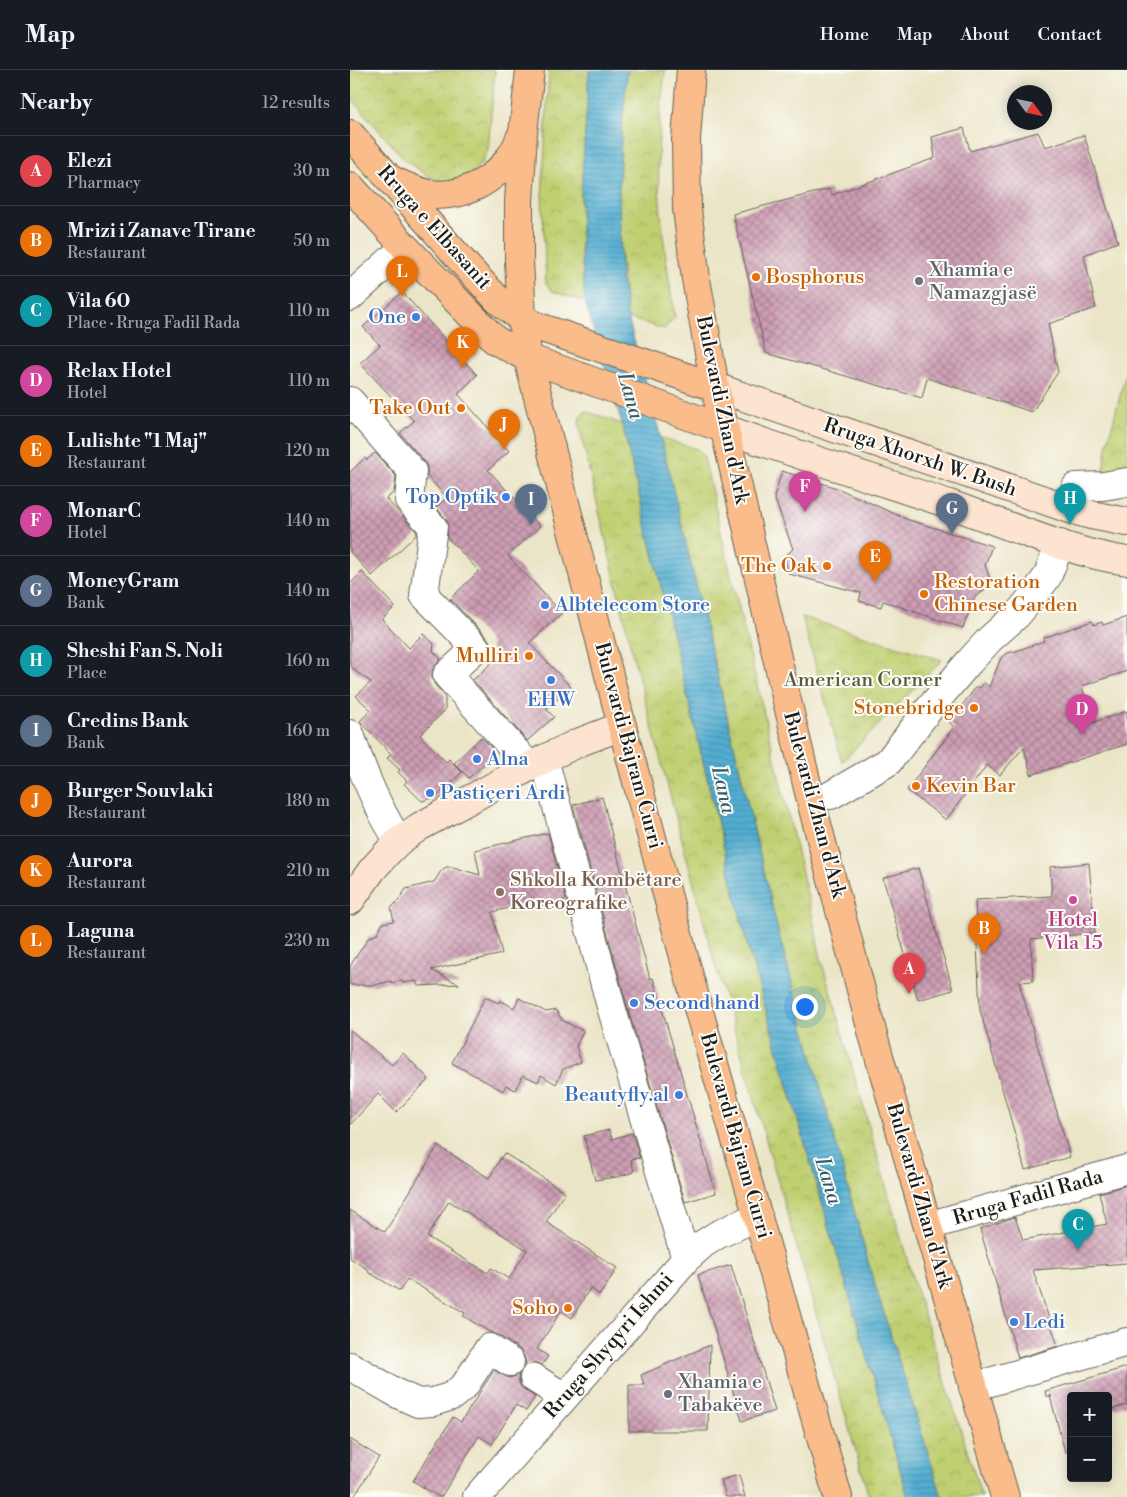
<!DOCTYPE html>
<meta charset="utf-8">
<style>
:root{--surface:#171b24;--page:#20242c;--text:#f1f3f6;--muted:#9ea1a6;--line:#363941;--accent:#0b8043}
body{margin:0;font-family:"Libre Bodoni",serif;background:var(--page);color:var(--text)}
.controls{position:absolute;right:15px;bottom:15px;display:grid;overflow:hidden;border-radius:5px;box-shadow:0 2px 12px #0003}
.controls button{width:45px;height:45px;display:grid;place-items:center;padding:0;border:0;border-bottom:1px solid var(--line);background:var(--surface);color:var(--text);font:25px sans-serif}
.compass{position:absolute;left:657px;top:15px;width:45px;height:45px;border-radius:50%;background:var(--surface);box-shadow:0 2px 12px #0003;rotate:123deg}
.you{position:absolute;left:454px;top:936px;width:18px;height:18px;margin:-12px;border:4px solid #fff;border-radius:50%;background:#1a73e8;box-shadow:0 0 0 8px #1a73e833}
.badge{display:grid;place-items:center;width:32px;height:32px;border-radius:50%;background:var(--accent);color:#fff;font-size:16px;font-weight:700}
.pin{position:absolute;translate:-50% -41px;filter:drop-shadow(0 1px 2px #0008)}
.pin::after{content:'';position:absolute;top:26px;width:18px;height:15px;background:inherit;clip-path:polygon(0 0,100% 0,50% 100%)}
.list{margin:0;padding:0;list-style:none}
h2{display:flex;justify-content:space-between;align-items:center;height:65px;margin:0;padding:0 20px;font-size:21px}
h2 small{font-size:16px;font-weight:400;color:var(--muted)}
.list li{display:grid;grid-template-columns:32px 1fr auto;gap:15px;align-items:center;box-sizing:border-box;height:70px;padding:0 20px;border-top:1px solid var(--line)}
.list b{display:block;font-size:19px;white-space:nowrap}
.list p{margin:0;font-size:16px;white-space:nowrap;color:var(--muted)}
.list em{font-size:16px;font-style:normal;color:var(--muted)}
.map{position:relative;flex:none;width:777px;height:1427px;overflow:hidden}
header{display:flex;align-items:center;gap:30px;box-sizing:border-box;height:70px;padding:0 25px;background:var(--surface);border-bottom:1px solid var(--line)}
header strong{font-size:24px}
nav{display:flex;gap:28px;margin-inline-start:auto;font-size:18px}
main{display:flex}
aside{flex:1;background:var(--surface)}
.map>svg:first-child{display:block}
</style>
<header>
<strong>Map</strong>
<nav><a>Home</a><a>Map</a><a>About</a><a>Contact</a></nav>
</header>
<main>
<aside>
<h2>Nearby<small>12 results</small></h2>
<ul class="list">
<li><span class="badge" style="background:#e0444e">A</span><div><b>Elezi</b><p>Pharmacy</p></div><em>30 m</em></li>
<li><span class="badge" style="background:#e8710a">B</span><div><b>Mrizi i Zanave Tirane</b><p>Restaurant</p></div><em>50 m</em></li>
<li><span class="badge" style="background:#0f9aa8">C</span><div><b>Vila 60</b><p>Place · Rruga Fadil Rada</p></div><em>110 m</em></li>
<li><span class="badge" style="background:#d1479c">D</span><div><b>Relax Hotel</b><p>Hotel</p></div><em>110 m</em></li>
<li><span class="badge" style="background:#e8710a">E</span><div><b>Lulishte &quot;1 Maj&quot;</b><p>Restaurant</p></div><em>120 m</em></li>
<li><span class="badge" style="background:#d1479c">F</span><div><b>MonarC</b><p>Hotel</p></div><em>140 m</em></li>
<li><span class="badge" style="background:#5c6f8a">G</span><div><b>MoneyGram</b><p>Bank</p></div><em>140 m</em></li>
<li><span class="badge" style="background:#0f9aa8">H</span><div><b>Sheshi Fan S. Noli</b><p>Place</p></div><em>160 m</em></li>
<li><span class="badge" style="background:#5c6f8a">I</span><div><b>Credins Bank</b><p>Bank</p></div><em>160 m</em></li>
<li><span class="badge" style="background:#e8710a">J</span><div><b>Burger Souvlaki</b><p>Restaurant</p></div><em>180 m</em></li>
<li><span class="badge" style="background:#e8710a">K</span><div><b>Aurora</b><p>Restaurant</p></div><em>210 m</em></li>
<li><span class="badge" style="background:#e8710a">L</span><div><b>Laguna</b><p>Restaurant</p></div><em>230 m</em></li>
</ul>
</aside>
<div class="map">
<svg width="777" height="1427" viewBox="0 0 777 1427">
<defs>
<pattern id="park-crowns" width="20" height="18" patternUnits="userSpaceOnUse" patternTransform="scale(1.25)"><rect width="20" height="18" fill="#c0cf71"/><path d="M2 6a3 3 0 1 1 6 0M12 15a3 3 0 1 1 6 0" fill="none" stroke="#a4b161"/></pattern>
<pattern id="water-rules" width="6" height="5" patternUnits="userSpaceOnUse" patternTransform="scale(1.25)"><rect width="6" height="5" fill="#53aed1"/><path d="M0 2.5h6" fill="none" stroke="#448da9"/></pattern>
<pattern id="building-cross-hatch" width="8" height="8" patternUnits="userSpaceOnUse" patternTransform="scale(1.25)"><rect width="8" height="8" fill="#ce9eb4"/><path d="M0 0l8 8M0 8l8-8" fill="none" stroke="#a68092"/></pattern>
</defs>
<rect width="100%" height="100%" fill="#fdfcf7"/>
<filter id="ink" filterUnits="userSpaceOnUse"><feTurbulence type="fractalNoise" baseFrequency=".02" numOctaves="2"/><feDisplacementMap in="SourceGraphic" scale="10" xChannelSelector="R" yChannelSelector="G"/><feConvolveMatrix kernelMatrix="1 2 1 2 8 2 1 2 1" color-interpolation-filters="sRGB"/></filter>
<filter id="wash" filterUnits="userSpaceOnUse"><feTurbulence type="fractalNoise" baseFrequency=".0096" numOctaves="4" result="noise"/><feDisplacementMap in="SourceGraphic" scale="20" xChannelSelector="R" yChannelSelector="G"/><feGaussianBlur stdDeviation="1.12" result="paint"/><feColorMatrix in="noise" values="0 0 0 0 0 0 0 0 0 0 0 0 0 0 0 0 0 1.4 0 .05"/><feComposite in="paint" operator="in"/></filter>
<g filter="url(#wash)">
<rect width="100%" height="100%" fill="#ebe5c7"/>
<path fill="url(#park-crowns)" stroke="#6e7646" d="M0 0H145L138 80 131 94 119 105 96 112 87 110 78 106 55 90 0 27Z
M199 0H239L231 125V181L235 232 202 221 196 213 192 126Z
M278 0H315C313 21 309 43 309 65 306 126 315 186 325 247L314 259 278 248C268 187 267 126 271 65 272 43 275 21 278 0Z
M777 299V404L753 403 758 371Z
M236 341 272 354 398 879 558 1427H519L364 890 283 586 229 356 230 346Z
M311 368 347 379 354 387 375 480 463 849 471 889 563 1210 632 1427H592L522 1206 429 865Z
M452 547 592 590 492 692Z"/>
<path fill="url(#water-rules)" stroke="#386576" d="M239 0H278L271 63 269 122 271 208 278 248 311 368 429 865 522 1206 592 1427H558L398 878 272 354 235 232 231 181V125Z"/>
<g id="blocks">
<path fill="url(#building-cross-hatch)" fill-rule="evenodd" d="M614 58 620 81 688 62 695 77 734 65 768 172 734 185 746 238 698 254 708 302 682 342 577 308 572 328 416 283 383 144 479 119 482 125 585 88 582 67Z
M52 222 127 305 108 324 159 381 138 400 190 456 158 486 212 543 179 573 221 617 196 639 204 647 177 671 123 610 147 588 141 581V574L137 567 100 529 129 501 97 467 98 452 86 437 97 428 77 406V397L74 391 50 363 64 351 10 293 30 275 13 257Z
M25 383 46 406 44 422 36 429 67 462 66 465 22 506 0 482V402L15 388 17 390Z
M432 401 487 418 556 449 642 476 635 495 640 509 638 518 625 527 613 558 533 531 531 537 509 531 511 523 439 504 434 487 443 479 424 427Z
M12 502 45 537 32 549 59 578 73 564 84 574 83 581 91 589 82 600V608L85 615 95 626V640L70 665 96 692 99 689 112 702 86 727 72 731 54 714 57 711 48 702 50 700 37 688 41 684 10 651 21 640 6 626 21 612 5 601 0 595V514Z
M777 547V601L732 616 742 653 777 641V674L681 705 674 677 650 705 637 695 596 750 557 720 604 657 599 652 627 616 630 618 634 612 639 617 651 588 654 586 658 583 666 581 694 571 693 568 742 551 744 555 752 552 753 555Z
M131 667 141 677V687L119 708 104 693Z
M252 727 300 909 303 908 366 1123 335 1132 277 936 223 735Z
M198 763 216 830 181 838 180 833 142 842 152 884 81 900 109 914 68 916 66 911 53 913 52 911 42 913 41 911 25 915H0V896L19 867 26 865 33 853 44 851 41 838 48 831 56 819 84 812 91 801 96 797H103L130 805 125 780Z
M739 793 745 863 681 869 683 911 669 912 720 1087 675 1100 630 940 625 830 702 826 700 797Z
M568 798 603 920 568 930 533 808Z
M135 927 149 933 150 930 164 938 169 928 196 942 206 940 212 950 233 961 226 976 231 992 213 999 206 1014 191 1005 188 1012 173 1005 165 1020 156 1015 153 1021 102 993Z
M0 960 42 995 53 983 79 1009 46 1042 28 1024 0 1055Z
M259 1060 262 1069 282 1063 290 1088 281 1089 284 1102 267 1107 245 1110 234 1066Z
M88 1076 139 1108 154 1083 215 1122 196 1152 267 1198 250 1225 240 1218 222 1248 211 1241 187 1279 198 1286 192 1295 184 1292 175 1296 176 1293 174 1286 169 1279 148 1265 140 1262 113 1246 115 1243 57 1209 50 1221 18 1202 19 1200 0 1188V1140L35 1162ZM99 1131 177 1180 159 1209 141 1198 138 1203 77 1167Z
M777 1115V1193L683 1200 708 1276 668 1288 630 1159 665 1147 673 1170 757 1154 749 1123Z
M381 1195 425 1341 392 1351 348 1205Z
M360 1275 358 1361H279V1315H294L291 1305Z
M777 1297V1335L758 1340V1326H721V1381L715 1382 700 1326H702H696L695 1321Z
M144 1300 159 1308 166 1306 169 1304 168 1308 170 1316 176 1321 185 1327 176 1341 166 1335 142 1374 129 1366 91 1427H89L63 1411 103 1347 111 1352Z
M0 1369 29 1387 4 1427H0Z
M389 1405 395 1427H376L371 1410Z"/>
</g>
</g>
<g filter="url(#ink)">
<use href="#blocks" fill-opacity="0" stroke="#646258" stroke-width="1"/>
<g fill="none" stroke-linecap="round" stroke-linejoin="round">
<defs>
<path id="street" d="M0 227 55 177
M0 331 62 401 59 430 83 457 74 525 126 578 97 605 180 697
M726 417 753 416 777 412
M0 664C12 701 27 738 49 771
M194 689 262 940 336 1189
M481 725 538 692 579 639 619 592 640 569 667 545 682 527 697 507 710 474
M578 1156 777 1099
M0 1296 48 1324 68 1333 83 1332 102 1326 115 1315 139 1278 160 1292
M184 1308 214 1327
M623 1317 777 1272
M127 1427 336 1189 353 1174 367 1165 408 1146"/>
<path id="secondary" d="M365 317 720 439 741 445 777 452
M375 359C449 385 524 409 599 434 657 454 716 482 777 491
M0 831 22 800 39 781 49 771 69 757 194 689 230 672 272 656"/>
<path id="primary" d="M180 0 173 63 169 132V190L172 249 178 288 272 656 342 917 488 1427
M341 0 336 70 337 139 346 209 365 317 437 631 462 735 523 965 655 1427
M0 64 119 199 148 230 172 249 189 257 365 317
M44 111C55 116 68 122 80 124 111 128 143 112 160 87 165 81 168 73 171 66
M0 116 55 177 145 270 178 288 375 359"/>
</defs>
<use href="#street" stroke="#646258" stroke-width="30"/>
<use href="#secondary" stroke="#646258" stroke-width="30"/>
<use href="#primary" stroke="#646258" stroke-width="30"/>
<use href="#street" stroke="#fff" stroke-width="28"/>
<use href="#secondary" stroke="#fde4d0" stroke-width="28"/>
<use href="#primary" stroke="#f9bc8a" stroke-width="28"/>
</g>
</g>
<g fill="#e8710a" stroke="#fdfcf7" stroke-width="2">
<circle cx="406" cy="207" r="5"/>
<circle cx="111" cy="338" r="5"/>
<circle cx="477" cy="496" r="5"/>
<circle cx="574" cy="524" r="5"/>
<circle cx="179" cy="586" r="5"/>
<circle cx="624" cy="638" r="5"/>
<circle cx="566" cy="716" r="5"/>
<circle cx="218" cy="1238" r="5"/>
</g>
<g fill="#6b7280" stroke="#fdfcf7" stroke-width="2">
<circle cx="569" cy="211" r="5"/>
<circle cx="318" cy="1324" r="5"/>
</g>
<g fill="#3f7fe0" stroke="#fdfcf7" stroke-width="2">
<circle cx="66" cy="247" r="5"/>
<circle cx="156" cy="427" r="5"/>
<circle cx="195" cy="535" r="5"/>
<circle cx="201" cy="610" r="5"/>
<circle cx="127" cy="689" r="5"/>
<circle cx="80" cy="723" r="5"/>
<circle cx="284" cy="933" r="5"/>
<circle cx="329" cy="1025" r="5"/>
<circle cx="664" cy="1252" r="5"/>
</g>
<circle fill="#8d6e63" stroke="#fdfcf7" stroke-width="2" cx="150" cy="822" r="5"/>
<circle fill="#d1479c" stroke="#fdfcf7" stroke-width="2" cx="723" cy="830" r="5"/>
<g text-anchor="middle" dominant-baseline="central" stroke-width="4" stroke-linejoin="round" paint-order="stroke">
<g font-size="20" fill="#1c1c1c" stroke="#fdfcf7">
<text transform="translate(84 158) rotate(48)">Rruga e Elbasanit</text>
<text transform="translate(372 340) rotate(78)">Bulevardi Zhan d'Ark</text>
<text transform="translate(570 388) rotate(19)">Rruga Xhorxh W. Bush</text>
<text transform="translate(278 676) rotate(75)">Bulevardi Bajram Curri</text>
<text transform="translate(464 735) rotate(75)">Bulevardi Zhan d'Ark</text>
<text transform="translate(385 1066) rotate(74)">Bulevardi Bajram Curri</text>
<text transform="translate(569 1126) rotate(74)">Bulevardi Zhan d'Ark</text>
<text transform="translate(678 1128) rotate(-16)">Rruga Fadil Rada</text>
<text transform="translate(259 1276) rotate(-49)">Rruga Shyqyri Ishmi</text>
</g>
<g font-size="20" fill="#5b616d" stroke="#fdfcf7" text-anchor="start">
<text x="579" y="200">Xhamia e<tspan x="579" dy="23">Namazgjasë</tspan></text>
<text x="328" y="1312">Xhamia e<tspan x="328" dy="23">Tabakëve</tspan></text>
</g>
<g font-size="20" fill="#c56008" stroke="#fdfcf7" text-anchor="end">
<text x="416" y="207" text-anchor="start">Bosphorus</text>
<text x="101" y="338">Take Out</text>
<text x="467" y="496">The Oak</text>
<text x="584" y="512" text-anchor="start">Restoration<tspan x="584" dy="23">Chinese Garden</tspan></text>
<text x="169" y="586">Mulliri</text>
<text x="614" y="638">Stonebridge</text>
<text x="576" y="716" text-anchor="start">Kevin Bar</text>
<text x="208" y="1238">Soho</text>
</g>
<g font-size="20" fill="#366cbe" stroke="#fdfcf7" text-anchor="start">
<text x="56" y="247" text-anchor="end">One</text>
<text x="146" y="427" text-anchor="end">Top Optik</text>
<text x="205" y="535">Albtelecom Store</text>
<text x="201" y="630" text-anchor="middle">EHW</text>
<text x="137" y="689">Alna</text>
<text x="90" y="723">Pastiçeri Ardi</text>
<text x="294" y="933">Second hand</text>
<text x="319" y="1025" text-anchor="end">Beautyfly.al</text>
<text x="674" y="1252">Ledi</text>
</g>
<g font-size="20" fill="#555b3a" stroke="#fdfcf7">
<text x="513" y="610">American Corner</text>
</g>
<g font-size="20" fill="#785e54" stroke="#fdfcf7" text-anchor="start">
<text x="160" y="810">Shkolla Kombëtare<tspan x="160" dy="23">Koreografike</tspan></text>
</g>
<g font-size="20" fill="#b23c85" stroke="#fdfcf7">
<text x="723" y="850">Hotel<tspan x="723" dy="23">Vila 15</tspan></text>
</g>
<g font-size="21" font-style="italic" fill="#355e6d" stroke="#fdfcf7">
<text transform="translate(280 326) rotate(74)">Lana</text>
<text transform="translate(373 720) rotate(77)">Lana</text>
<text transform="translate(478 1111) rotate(73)">Lana</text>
</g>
</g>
</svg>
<div class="controls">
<button>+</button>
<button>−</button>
</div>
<svg class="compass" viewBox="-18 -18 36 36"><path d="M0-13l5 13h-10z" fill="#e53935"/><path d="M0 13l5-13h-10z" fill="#9ea1a6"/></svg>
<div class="you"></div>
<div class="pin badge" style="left:559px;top:924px;background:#e0444e">A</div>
<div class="pin badge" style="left:634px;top:884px;background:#e8710a">B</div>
<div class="pin badge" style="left:728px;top:1180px;background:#0f9aa8">C</div>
<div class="pin badge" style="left:732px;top:665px;background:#d1479c">D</div>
<div class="pin badge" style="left:525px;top:512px;background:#e8710a">E</div>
<div class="pin badge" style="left:455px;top:442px;background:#d1479c">F</div>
<div class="pin badge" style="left:602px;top:464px;background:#5c6f8a">G</div>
<div class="pin badge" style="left:720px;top:454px;background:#0f9aa8">H</div>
<div class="pin badge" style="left:181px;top:455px;background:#5c6f8a">I</div>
<div class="pin badge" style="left:154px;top:380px;background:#e8710a">J</div>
<div class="pin badge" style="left:113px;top:298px;background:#e8710a">K</div>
<div class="pin badge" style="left:52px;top:227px;background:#e8710a">L</div>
</div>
</main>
